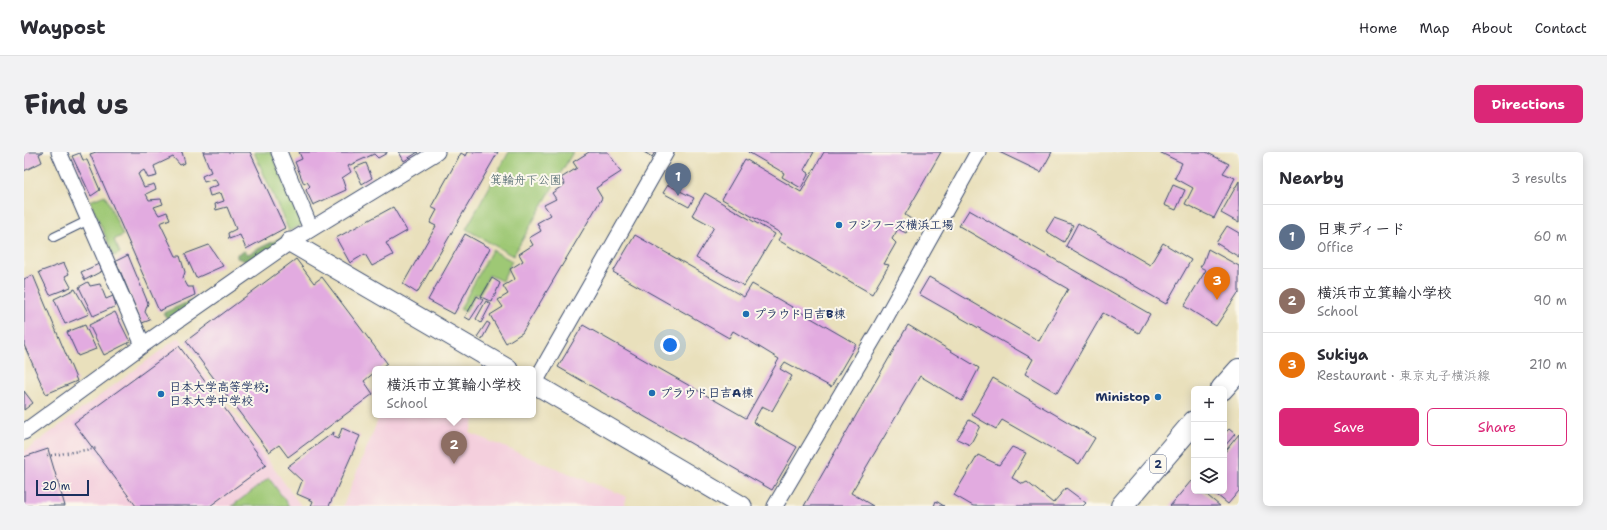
<!DOCTYPE html>
<meta charset="utf-8">
<style>
:root{--surface:#fff;--page:#f2f2f3;--text:#2b2b33;--muted:#7c7c81;--line:#e1e1e2;--accent:#db2777}
body{margin:0;font-family:"Shantell Sans","Klee One",sans-serif;background:var(--page);color:var(--text)}
.controls{position:absolute;right:12px;bottom:12px;display:grid;overflow:hidden;border-radius:6px;box-shadow:0 2px 10px #0003}
.controls button{width:36px;height:36px;display:grid;place-items:center;padding:0;border:0;border-bottom:1px solid var(--line);background:var(--surface);color:var(--text);font:20px sans-serif}
.scale{position:absolute;left:12px;bottom:10px;width:53px;box-sizing:border-box;padding-left:4px;border:2px solid #1b2f5e;border-top:0;font-size:11px;line-height:14px;white-space:nowrap;color:#1b2f5e;-webkit-text-stroke:3px #fbf7ec;paint-order:stroke}
.you{position:absolute;left:646px;top:193px;width:14px;height:14px;margin:-10px;border:3px solid #fff;border-radius:50%;background:#1a73e8;box-shadow:0 0 0 6px #1a73e833}
.badge{display:grid;place-items:center;width:26px;height:26px;border-radius:50%;background:var(--accent);color:#fff;font-size:13px;font-weight:700}
.pin{position:absolute;translate:-50% -33px;filter:drop-shadow(0 1px 2px #0008)}
.pin::after{content:'';position:absolute;top:21px;width:14px;height:12px;background:inherit;clip-path:polygon(0 0,100% 0,50% 100%)}
.popup{position:absolute;left:348px;top:214px;width:164px;height:52px;box-sizing:border-box;display:grid;place-content:center;border-radius:6px;background:var(--surface);filter:drop-shadow(0 1px 3px #0005);font-size:13px;white-space:nowrap;color:var(--muted)}
.popup b{font-size:15px;color:var(--text)}
.popup::after{content:'';position:absolute;left:50%;top:100%;margin-left:-8px;border:8px solid transparent;border-top-color:var(--surface)}
.list{margin:0;padding:0;list-style:none}
h2{display:flex;justify-content:space-between;align-items:center;height:52px;margin:0;padding:0 16px;font-size:17px}
h2 small{font-size:13px;font-weight:400;color:var(--muted)}
.list li{display:grid;grid-template-columns:26px 1fr auto;gap:12px;align-items:center;box-sizing:border-box;height:64px;padding:0 16px;border-top:1px solid var(--line)}
.list b{display:block;font-size:15px;white-space:nowrap}
.list p{margin:0;font-size:13px;white-space:nowrap;color:var(--muted)}
.list em{font-size:13px;font-style:normal;color:var(--muted)}
.actions{display:flex;gap:8px;padding:12px 16px}
.actions a{flex:1;padding:9px 0;border:1px solid var(--accent);border-radius:6px;text-align:center;font-size:14px;color:var(--accent)}
.actions .main{background:var(--accent);color:#fff}
.icon{flex:none;width:22px;height:22px;fill:none;stroke:currentColor;stroke-width:2;stroke-linecap:round;stroke-linejoin:round}
.map{position:relative;flex:none;width:1215px;height:354px;overflow:hidden;border-radius:6px}
header{display:flex;align-items:center;gap:24px;box-sizing:border-box;height:56px;padding:0 20px;background:var(--surface);border-bottom:1px solid var(--line)}
header strong{font-size:19px}
nav{display:flex;gap:22px;margin-inline-start:auto;font-size:14px}
.intro{display:flex;align-items:center;justify-content:space-between;box-sizing:border-box;height:96px;padding:0 24px}
h1{margin:0;font-size:28px}
.button{padding:10px 18px;border-radius:6px;background:var(--accent);color:#fff;font-size:14px;font-weight:700}
main{display:flex;gap:24px;padding:0 24px}
aside{flex:1;background:var(--surface);border-radius:6px;box-shadow:0 2px 10px #0003}
.map>svg:first-child{display:block}
</style>
<header>
<strong>Waypost</strong>
<nav><a>Home</a><a>Map</a><a>About</a><a>Contact</a></nav>
</header>
<div class="intro"><h1>Find us</h1><a class="button">Directions</a></div>
<main>
<div class="map">
<svg width="1215" height="354" viewBox="0 0 1215 354">
<rect width="100%" height="100%" fill="#fbf7ec"/>
<filter id="ink" filterUnits="userSpaceOnUse"><feTurbulence type="fractalNoise" baseFrequency=".025" numOctaves="2"/><feDisplacementMap in="SourceGraphic" scale="8" xChannelSelector="R" yChannelSelector="G"/><feConvolveMatrix kernelMatrix="1 2 1 2 8 2 1 2 1" color-interpolation-filters="sRGB"/></filter>
<filter id="wash" filterUnits="userSpaceOnUse"><feTurbulence type="fractalNoise" baseFrequency=".012" numOctaves="4" result="noise"/><feDisplacementMap in="SourceGraphic" scale="16" xChannelSelector="R" yChannelSelector="G"/><feGaussianBlur stdDeviation="0.9" result="paint"/><feColorMatrix in="noise" values="0 0 0 0 0 0 0 0 0 0 0 0 0 0 0 0 0 1.4 0 .05"/><feComposite in="paint" operator="in"/></filter>
<g filter="url(#wash)">
<rect width="100%" height="100%" fill="#e9e0bc"/>
<path fill="#f4cfdd" d="M155 185 277 354H0V300Z
M356 263H452L446 281 603 345 600 354H319Z"/>
<path fill="#9ec875" stroke="#5c7c6a" d="M230 0H247L278 73 265 79Z
M485 0H549L489 104 442 77Z
M81 43 99 83 90 88 96 101 90 104 66 49Z
M468 98 488 109 478 129 465 123 455 143 451 142 442 160 436 157Z
M245 326 265 354H208Z"/>
<path fill="#7eac66" stroke="#4c6e62" d="M258 85 260 90 227 111 213 106V102L220 99 224 102Z
M173 146 175 150 146 170 139 161Z"/>
<g id="blocks">
<path fill="#e2abe0" d="M0 0H19L15 2 18 10 0 19Z
M72 0H158L161 11 156 13 149 5 130 14 133 24 124 26 120 18 114 22 120 35 130 32 132 37 122 42 125 48 137 47 139 52 130 55 135 63 143 60 146 67 136 71 152 104H156L161 120 159 126 164 135H169L171 143 135 159 66 2Z
M179 0H226L261 76 222 97 216 83 205 87 204 81 212 77 203 55 192 58 191 52 200 49 197 41 186 44 184 37 194 33 191 27 180 30 178 24 187 20Z
M275 0H363V1L354 6 350 2 324 14 327 20 318 26 322 38 289 53 282 38 286 34 283 30 280 32 271 10 278 7Z
M375 0H394L380 9Z
M444 0H474L393 141 379 132 412 74 406 71 413 58 407 55 437 1 442 4Z
M565 0H584L597 20 572 36 578 46 498 181 482 191 466 163 479 155 474 148 484 142 479 134 491 127 486 117 499 109 495 102 509 93 505 86 517 79 513 71 527 63 520 53 532 47 528 41 541 32 537 26 553 16 549 10Z
M620 0H631L628 5Z
M724 0H790L780 18 785 21 777 36 758 25 760 21Z
M800 0H917L881 63 890 69 882 81 874 77 868 87 872 91 860 112 865 113 848 142 754 88 758 82 698 47 721 7 777 40Z
M975 0H1028L1017 20Z
M1135 0H1182L1205 12 1199 21 1211 26 1190 66 1161 52 1169 36 1151 26 1158 11Z
M56 1 59 8H63L76 38 67 44 48 4Z
M342 11 348 26 338 32 330 16Z
M1215 29V71L1197 61Z
M644 33 670 46 665 55 639 41Z
M1149 33 1161 38 1152 58 1140 53Z
M681 41 751 82 720 134 672 106 690 75 668 63Z
M369 55 383 79 362 91 369 103 348 114 341 102 326 111 312 86Z
M945 58 1126 162 1115 181 1079 161 1033 241 1001 222 1009 207 895 142 905 125 1015 189 1044 137 935 74Z
M1030 66 1049 73 1040 90 1022 79Z
M1054 71 1126 113 1139 91 1167 108 1142 152 1042 94Z
M1203 74 1215 81V105L1192 91Z
M441 82 466 96 430 162 404 148Z
M611 83 720 145 728 132 832 192 807 235 761 210 756 217 768 224 748 259 738 254 729 270 773 295 748 338 534 215 559 173 722 266 755 207 709 179 705 186 589 120Z
M185 93 199 114 172 126 161 102Z
M1184 97 1215 114V142L1214 141 1192 174 1160 154 1182 118 1176 115 1179 111Z
M104 103 124 151 121 160 126 168 118 171 92 109Z
M272 107 290 131 298 125 363 211 355 217H351V220L340 229 349 242 264 305 255 293 245 300 162 189Z
M40 111 45 122 41 124 47 135 26 143 15 120Z
M75 112 78 119 61 128 57 120Z
M9 123 53 229 22 242 0 193V127Z
M468 126 476 131 468 150 457 145Z
M64 130 66 134 76 132 82 147 89 144 92 154 69 164 55 135Z
M51 137 65 162 41 172 30 147Z
M453 144 459 148 446 168 441 165Z
M462 149 467 152 457 171 452 167Z
M91 160 106 190 80 203 65 173Z
M463 170 466 172 458 187 453 185Z
M61 173 72 197 54 204 43 180Z
M884 173 955 216 938 249 896 224 827 341 849 354H780Z
M155 194 242 313 186 354H112L50 271Z
M969 226 1071 286 1055 312 978 268 972 277 948 263Z
M0 239 9 251 0 258Z
M945 268 956 274 946 293 933 287Z
M318 276 336 284 305 354H287L289 349 273 342 278 329 263 315 310 280 309 285 314 287Z
M1205 277 1211 282 1200 295V282Z
M1215 282V339L1204 352 1188 339H1200V301Z
M988 295 1002 301 988 326 999 332 1003 330 1029 351 1042 336 1062 351 1059 354H949L930 343 954 303 975 313Z
M24 297 41 354H0V305Z
M1167 329 1170 332V339H1178L1196 354H1146Z
M912 349 920 354H910Z"/>
</g>
</g>
<g filter="url(#ink)">
<use href="#blocks" fill-opacity="0" stroke="#3a4a6c" stroke-width="1"/>
<g fill="none" stroke-linecap="round" stroke-linejoin="round">
<defs>
<path id="service" d="M30 85 65 68"/>
<path id="minor" d="M35 0 119 193
M255 0 287 77
M510 232 642 0
M0 280 119 193 266 90 413 0
M751 354 856 176 954 0"/>
<path id="tertiary" d="M266 90 484 217
M509 231 718 354"/>
<path id="primary" d="M1198 237 1215 218
M1098 354 1170 270"/>
</defs>
<use href="#service" stroke="#3a4a6c" stroke-width="10"/>
<use href="#minor" stroke="#3a4a6c" stroke-width="17"/>
<use href="#tertiary" stroke="#3a4a6c" stroke-width="21"/>
<use href="#primary" stroke="#3a4a6c" stroke-width="24"/>
<path stroke="#3a4a6c" stroke-width="2.5" stroke-dasharray="1 3" stroke-linecap="butt" d="M23 304 74 296"/>
<use href="#service" stroke="#fff" stroke-width="8"/>
<use href="#minor" stroke="#fff" stroke-width="15"/>
<use href="#tertiary" stroke="#fff" stroke-width="19"/>
<use href="#primary" stroke="#fff" stroke-width="22"/>
</g>
</g>
<g fill="#1f6fb2" stroke="#fbf7ec" stroke-width="1.5">
<circle cx="815" cy="73" r="4"/>
<circle cx="722" cy="162" r="4"/>
<circle cx="628" cy="241" r="4"/>
<circle cx="137" cy="242" r="4"/>
<circle cx="1134" cy="245" r="4"/>
</g>
<g text-anchor="middle" dominant-baseline="central" stroke-width="4" stroke-linejoin="round" paint-order="stroke">
<rect fill="#fbf7ec" stroke="#5e6b89" stroke-width="1" x="1126" y="303" width="16" height="18" rx="3"/>
<g font-size="11" font-weight="bold" fill="#1b2f5e">
<text x="1134" y="312">2</text>
</g>
<g font-size="12" fill="#425d65" stroke="#fbf7ec">
<text x="502" y="28">箕輪舟下公園</text>
</g>
<g font-size="12" font-weight="bold" fill="#1b2f5e" stroke="#fbf7ec" text-anchor="start">
<text x="823" y="73">フジフーズ横浜工場</text>
<text x="730" y="162">プラウド日吉B棟</text>
<text x="145" y="235">日本大学高等学校;<tspan x="145" dy="14">日本大学中学校</tspan></text>
<text x="636" y="241">プラウド日吉A棟</text>
<text x="1126" y="245" text-anchor="end">Ministop</text>
</g>
</g>
</svg>
<div class="controls">
<button>+</button>
<button>−</button>
<button><svg class="icon" aria-label="layers" viewBox="0 0 24 24"><path d="M12 4l9 5-9 5-9-5zM3 14l9 5 9-5"/></svg></button>
</div>
<div class="scale">20 m</div>
<div class="you"></div>
<div class="pin badge" style="left:654px;top:44px;background:#5c6f8a">1</div>
<div class="pin badge" style="left:430px;top:312px;background:#8d6e63">2</div>
<div class="popup"><b>横浜市立箕輪小学校</b>School</div>
<div class="pin badge" style="left:1193px;top:148px;background:#e8710a">3</div>
</div>
<aside>
<h2>Nearby<small>3 results</small></h2>
<ul class="list">
<li><span class="badge" style="background:#5c6f8a">1</span><div><b>日東ディード</b><p>Office</p></div><em>60 m</em></li>
<li><span class="badge" style="background:#8d6e63">2</span><div><b>横浜市立箕輪小学校</b><p>School</p></div><em>90 m</em></li>
<li><span class="badge" style="background:#e8710a">3</span><div><b>Sukiya</b><p>Restaurant · 東京丸子横浜線</p></div><em>210 m</em></li>
</ul>
<div class="actions"><a class="main">Save</a><a>Share</a></div>
</aside>
</main>
